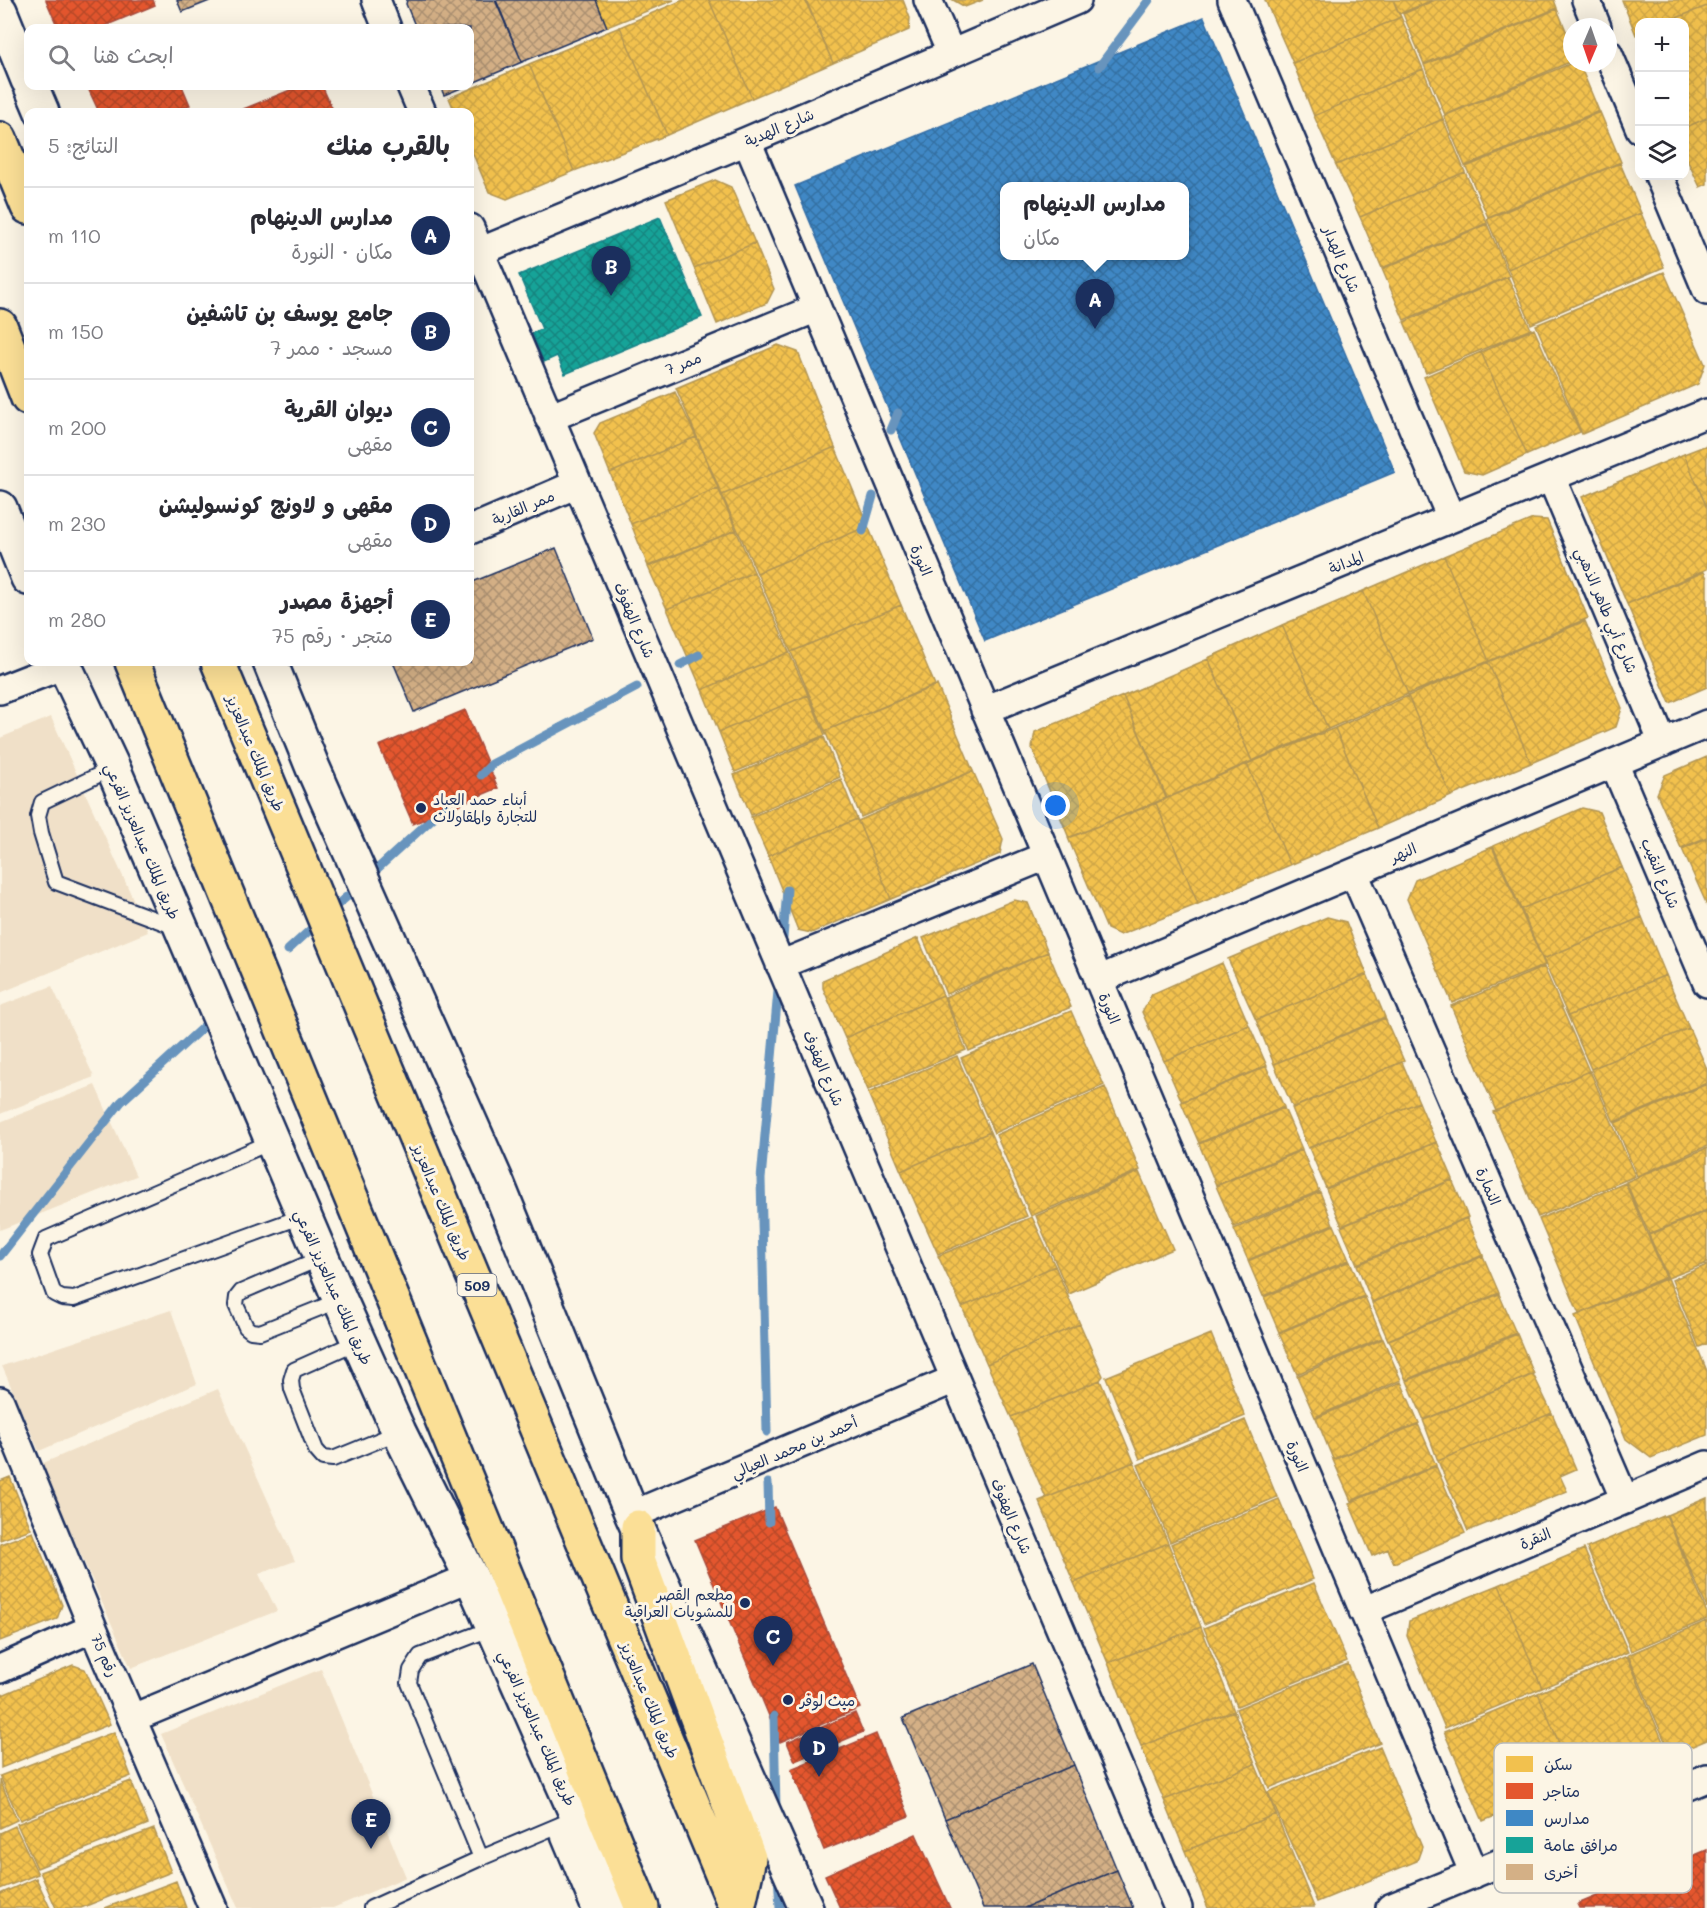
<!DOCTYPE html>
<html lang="ar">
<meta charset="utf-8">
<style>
:root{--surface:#fff;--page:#f7f7f7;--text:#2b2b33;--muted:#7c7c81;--line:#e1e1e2;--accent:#1b2f5e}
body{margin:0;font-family:Mali,"Playpen Sans Arabic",sans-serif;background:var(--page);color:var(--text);direction:rtl}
.controls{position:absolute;right:18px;top:18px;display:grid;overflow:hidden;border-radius:12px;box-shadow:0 6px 24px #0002}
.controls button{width:54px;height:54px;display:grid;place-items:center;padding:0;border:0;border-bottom:2px solid var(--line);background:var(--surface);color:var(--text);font:30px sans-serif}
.compass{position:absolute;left:1563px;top:18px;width:54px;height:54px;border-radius:50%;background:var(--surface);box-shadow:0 6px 24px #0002;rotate:182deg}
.you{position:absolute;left:1056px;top:806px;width:21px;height:21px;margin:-15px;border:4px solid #fff;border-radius:50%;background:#1a73e8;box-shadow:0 0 0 9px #1a73e833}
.badge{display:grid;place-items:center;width:39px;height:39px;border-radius:50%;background:var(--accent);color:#fff;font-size:20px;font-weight:700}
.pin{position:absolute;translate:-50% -50px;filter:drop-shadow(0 2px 3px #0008)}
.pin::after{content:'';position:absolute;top:32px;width:21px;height:18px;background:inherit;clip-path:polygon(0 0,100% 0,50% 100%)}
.popup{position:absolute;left:1000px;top:182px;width:189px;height:78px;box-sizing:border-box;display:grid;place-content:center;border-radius:12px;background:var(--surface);filter:drop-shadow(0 2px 4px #0005);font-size:20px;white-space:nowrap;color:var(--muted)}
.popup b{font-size:22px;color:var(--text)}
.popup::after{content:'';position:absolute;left:50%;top:100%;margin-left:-12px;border:12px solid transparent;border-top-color:var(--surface)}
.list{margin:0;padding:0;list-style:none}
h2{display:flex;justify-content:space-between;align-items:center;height:78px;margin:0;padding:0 24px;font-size:26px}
h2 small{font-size:20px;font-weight:400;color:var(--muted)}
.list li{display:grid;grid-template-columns:39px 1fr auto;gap:18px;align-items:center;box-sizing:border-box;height:96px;padding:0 24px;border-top:2px solid var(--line)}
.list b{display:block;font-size:22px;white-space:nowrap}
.list p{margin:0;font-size:20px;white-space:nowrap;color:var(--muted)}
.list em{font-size:20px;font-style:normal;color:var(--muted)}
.icon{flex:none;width:33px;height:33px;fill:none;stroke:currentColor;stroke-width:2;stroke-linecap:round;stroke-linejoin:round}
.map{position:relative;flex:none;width:1707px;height:1908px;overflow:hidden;direction:ltr}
.search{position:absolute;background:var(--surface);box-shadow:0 6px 24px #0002;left:24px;top:24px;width:450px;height:66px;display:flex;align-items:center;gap:15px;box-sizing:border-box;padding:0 21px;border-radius:12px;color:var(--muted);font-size:22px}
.panel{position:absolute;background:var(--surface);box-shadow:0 6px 24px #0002;left:24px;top:108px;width:450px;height:558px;border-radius:12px;direction:rtl}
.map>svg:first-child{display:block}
</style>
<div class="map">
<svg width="1707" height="1908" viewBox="0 0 1707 1908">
<defs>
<pattern id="homes-cross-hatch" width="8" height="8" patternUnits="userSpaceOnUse" patternTransform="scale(1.5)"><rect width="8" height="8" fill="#f2c14e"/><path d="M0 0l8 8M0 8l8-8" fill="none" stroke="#cfa646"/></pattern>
<pattern id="shops-cross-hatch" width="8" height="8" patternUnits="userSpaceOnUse" patternTransform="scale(1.5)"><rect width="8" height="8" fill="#e4572e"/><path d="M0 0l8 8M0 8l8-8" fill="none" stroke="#b8482a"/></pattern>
<pattern id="schools-cross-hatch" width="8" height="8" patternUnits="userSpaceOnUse" patternTransform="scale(1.5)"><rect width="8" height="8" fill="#3f88c5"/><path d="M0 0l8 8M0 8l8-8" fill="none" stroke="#3470a3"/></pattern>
<pattern id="public-cross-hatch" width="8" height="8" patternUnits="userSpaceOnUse" patternTransform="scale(1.5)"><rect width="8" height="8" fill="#17a398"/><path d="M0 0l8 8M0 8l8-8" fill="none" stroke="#14857f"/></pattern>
<pattern id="building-cross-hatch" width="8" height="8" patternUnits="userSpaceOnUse" patternTransform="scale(1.5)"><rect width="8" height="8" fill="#d4b086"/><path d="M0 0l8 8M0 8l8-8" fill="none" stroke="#ab9071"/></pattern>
</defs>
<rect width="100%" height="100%" fill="#fcf5e5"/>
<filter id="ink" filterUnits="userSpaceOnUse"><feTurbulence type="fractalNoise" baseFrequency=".0167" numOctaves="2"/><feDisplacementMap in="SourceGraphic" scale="12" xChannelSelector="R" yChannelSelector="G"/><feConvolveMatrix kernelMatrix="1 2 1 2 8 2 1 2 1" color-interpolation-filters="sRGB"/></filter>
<g filter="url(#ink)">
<path fill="#f0e0c8" d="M51 717 148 932 0 993V738Z
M52 986 94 1077 0 1114V1006Z
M95 1085 136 1176 0 1230V1122Z
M171 1310 197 1384 39 1451 2 1366Z
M218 1389 295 1561 259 1574 277 1611 131 1668 41 1464Z
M321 1669 406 1877 333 1908H238L161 1734Z"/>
<path fill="url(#homes-cross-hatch)" stroke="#b29553" stroke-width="1.5" d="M596 0H674L607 27Z
M683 0H709L752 98 667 135 620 27Z
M709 0H805L833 63 752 98Z
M806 0H903L910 18 909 30 833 63Z
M953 0H983L965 7Z
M1265 0H1393L1401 17 1293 63Z
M1393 0H1433L1399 14Z
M1435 0H1554L1557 8 1424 64 1403 14Z
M1622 0H1707V6L1666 22H1640V33L1636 35Z
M1707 6V118L1684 128V22H1666Z
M1557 9 1572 45V61L1445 115 1424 65Z
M1401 17 1423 69 1314 116 1293 63Z
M620 27 667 135 574 171 529 64Z
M1572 63H1579L1599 111 1465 166 1444 116Z
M529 64 574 171 507 199 489 192 470 147V112H455L449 98Z
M1423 69 1443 119 1336 165 1314 116Z
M1600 112 1621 162 1488 217 1466 167Z
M1707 118V184L1700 187 1684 153V128Z
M1443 119 1465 172 1360 217 1336 165Z
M1620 163 1641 213 1508 269 1487 219Z
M1465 172 1487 223 1382 268 1360 217Z
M715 180 731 187 755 243 694 268 666 200Z
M1641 213 1664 267 1531 324 1508 269Z
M1487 224 1509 276 1404 320 1382 269Z
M755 243 774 289 767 303 717 324 694 268Z
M1664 272 1705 364 1698 384 1582 434 1536 325Z
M1508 277 1531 329 1426 373 1404 322Z
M1534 329 1580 432 1527 455 1481 352Z
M778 345 798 352 835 447 722 495 676 388Z
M1481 352 1527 455 1482 475 1464 471 1424 377Z
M675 392 696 437 610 473 594 433 600 423Z
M696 437 718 488 631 524 610 473Z
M1707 445V508L1684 454Z
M835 447 868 526 757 573 722 495Z
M1684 454 1707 508V569L1627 604 1582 497Z
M718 488 736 530 648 566 631 524Z
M1533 519 1547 520 1588 618 1489 661 1444 556Z
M868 526 901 605 791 652 757 573Z
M736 530 754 572 667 609 648 567Z
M1444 556 1489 661 1408 694 1363 591Z
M754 572 789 652 702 690 667 609Z
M1704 572 1707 578V687L1670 703 1627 604Z
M1363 591 1408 694 1328 729 1282 625Z
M901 605 935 685 825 731 791 652Z
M1585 621 1622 708 1616 727 1531 763 1488 662Z
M1282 625 1328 729 1252 761 1208 658Z
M789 652 808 695 719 732 702 690Z
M1208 659 1252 761 1167 798 1123 696Z
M1488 662 1531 763 1451 796 1408 696Z
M937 685 973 771 861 817 825 731Z
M808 695 825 735 735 772 719 732Z
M1123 696 1166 798 1069 838 1032 748 1035 732Z
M1408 696 1451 796 1378 828 1335 728Z
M1335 728 1378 828 1290 865 1247 764Z
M824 737 840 777 751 815 734 775Z
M1707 757V837L1681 848 1657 794 1665 775Z
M1247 764 1290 865 1198 904 1156 803Z
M973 771 1003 839 1000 854 891 899 858 821Z
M841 779 857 819 768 856 751 817Z
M1156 803 1198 904 1120 935 1107 929 1068 838Z
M1582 808 1599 812 1622 867 1521 909 1493 846Z
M857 819 891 899 811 933 798 930 768 856Z
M1707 838V905L1682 849Z
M1492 847 1545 965 1452 1003 1407 899 1415 880Z
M1622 867 1642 917 1543 959 1521 909Z
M1014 900 1028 903 1048 952 946 994 923 938Z
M1327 917 1346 922 1367 974 1256 1020 1228 959Z
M1642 917 1666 975 1568 1016 1543 959Z
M918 938 943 995 845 1038 823 988V980Z
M1048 952 1071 1007 969 1051 945 997Z
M1222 963 1249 1025 1164 1061 1142 1012 1152 994Z
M1544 967 1589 1071 1496 1111 1451 1006Z
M1367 974 1385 1017 1274 1064 1256 1020Z
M1666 975 1689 1028 1591 1069 1568 1016Z
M943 995 966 1050 868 1090 845 1038Z
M1071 1011 1104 1085 994 1133 961 1058Z
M1385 1018 1404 1061 1293 1108 1274 1064Z
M1249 1025 1267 1066 1182 1102 1164 1061Z
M1689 1028 1707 1069V1083L1614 1122 1591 1069Z
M957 1056 990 1132 901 1171 868 1093Z
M1402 1062 1419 1102 1308 1148 1292 1108Z
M1266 1066 1284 1107 1199 1143 1181 1102Z
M1590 1071 1635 1176 1538 1217 1493 1112Z
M1707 1084V1146L1637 1176 1615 1123Z
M1105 1087 1140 1170 1031 1216 996 1135Z
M1419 1102 1436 1142 1326 1188 1309 1148Z
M1284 1108 1302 1149 1216 1185 1199 1144Z
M990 1132 1027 1216 938 1254 901 1171Z
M1437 1142 1453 1179 1342 1226 1326 1189Z
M1707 1148V1210L1649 1234 1626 1182Z
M1302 1150 1319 1191 1234 1227 1216 1186Z
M1139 1172 1173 1249 1069 1294 1036 1216Z
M1452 1180 1468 1217 1357 1264 1341 1227Z
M1625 1183 1666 1277 1579 1314 1539 1219Z
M1320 1192 1333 1224 1248 1260 1234 1229Z
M1707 1211V1263L1668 1278 1649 1235Z
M1032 1217 1055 1266 962 1307 938 1256Z
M1467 1218 1483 1255 1372 1302 1357 1265Z
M1334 1225 1349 1260 1263 1296 1248 1261Z
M1483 1256 1499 1293 1388 1340 1372 1303Z
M1350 1261 1364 1296 1279 1332 1264 1297Z
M1707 1265V1344L1699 1347 1672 1280Z
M1055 1266 1080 1324 987 1364 962 1307Z
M1668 1278 1707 1371V1435L1651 1458 1626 1439 1575 1316Z
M1499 1294 1516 1333 1406 1380 1389 1340Z
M1365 1297 1382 1338 1297 1374 1279 1333Z
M1080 1324 1103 1376 1100 1380 1011 1417 987 1364Z
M1211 1334 1245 1416 1140 1459 1106 1377Z
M1517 1334 1534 1374 1424 1420 1407 1381Z
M1383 1339 1401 1380 1315 1417 1297 1376Z
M1533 1374 1552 1413 1438 1461 1423 1420Z
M1100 1380 1134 1462 1046 1498 1011 1417Z
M1401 1382 1419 1423 1333 1459 1316 1418Z
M1552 1413 1576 1469 1560 1476 1567 1491 1468 1531 1438 1461Z
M1245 1420 1277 1497 1170 1542 1138 1465Z
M1418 1424 1436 1465 1351 1501 1333 1460Z
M1134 1462 1168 1543 1074 1583 1039 1501Z
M1436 1466 1465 1533 1394 1563 1388 1549 1372 1556 1349 1503Z
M10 1477 31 1529 0 1540V1481Z
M1707 1498V1608L1667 1515Z
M1279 1499 1313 1579 1204 1624 1171 1544Z
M1666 1515 1707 1613V1619L1631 1651 1587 1548Z
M33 1532 62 1605 57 1619 0 1641V1544Z
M1168 1543 1201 1627 1108 1663 1074 1583Z
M1584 1549 1628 1652 1542 1688 1499 1585Z
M1314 1583 1347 1661 1237 1706 1204 1628Z
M1499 1585 1542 1688 1445 1728 1407 1636 1409 1621Z
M1707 1621V1740L1671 1755 1628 1655Z
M1201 1627 1234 1711 1141 1746 1108 1663Z
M1627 1656 1669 1756 1580 1793 1538 1693Z
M1348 1664 1380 1743 1269 1788 1236 1709Z
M73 1665 85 1669 110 1724 1 1768 0 1696Z
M1538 1693 1580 1793 1500 1828 1495 1816 1483 1821 1444 1732Z
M1234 1711 1255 1764 1164 1800 1141 1746Z
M114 1732 131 1776 20 1820 0 1776Z
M1380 1747 1422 1847 1417 1861 1317 1902 1268 1792Z
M1255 1764 1276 1814 1185 1851 1164 1800Z
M0 1780 17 1820 0 1828Z
M131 1781 148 1824 37 1868 17 1824Z
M1276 1814 1314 1907 1208 1908 1185 1851Z
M15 1826 38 1874 0 1889V1833Z
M154 1829 171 1872 81 1908H56L40 1872Z
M36 1878 50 1908H0V1894Z
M176 1881 186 1908H105Z"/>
<path fill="url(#shops-cross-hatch)" stroke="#a84b3c" stroke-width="1.5" d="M46 0H153L155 5 100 28H58Z
M87 86H182L190 105 173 112H99Z
M300 86H322L334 112H236Z
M465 710 498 788 413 824 379 746Z
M775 1507 860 1708 780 1742 695 1540Z
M855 1713 863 1732 795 1761 787 1742Z
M876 1734 909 1816 824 1850 791 1769Z
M916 1834 950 1908H840L825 1875Z
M1707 1850V1908H1580L1578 1904Z"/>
<path fill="url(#schools-cross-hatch)" stroke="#346da6" stroke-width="1.5" fill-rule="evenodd" d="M1204 17 1395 472 985 641 795 186ZM1005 186H1185V256H1005Z"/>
<path fill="url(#public-cross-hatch)" stroke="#188087" stroke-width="1.5" d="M660 217 702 317 565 374 557 356 544 362 532 333 542 329 519 275Z"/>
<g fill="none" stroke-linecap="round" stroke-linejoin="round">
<path stroke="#6894bd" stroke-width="9" d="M1099 67 1149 0
M891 430 898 413
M863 531 873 496
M680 665 699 655
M481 775 492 764 637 687
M377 869 446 806
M337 905 350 894
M783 938 787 890
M288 950 310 930
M0 1256 121 1102 204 1026
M767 1432 761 1179 778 991
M768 1483 769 1522
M774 1716 776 1810
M778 1874 780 1908"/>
</g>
<path fill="url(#building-cross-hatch)" stroke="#1b2f5e" stroke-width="1.5" d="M177 0H212L182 12Z
M407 0H495L522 62 470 84V28H416L406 4Z
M496 0H596L607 27 522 62Z
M440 86H466L444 95Z
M556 548 593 638 414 712 393 662H470V583Z
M1032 1664 1074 1765 945 1819 903 1718Z
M1074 1765 1117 1870 1024 1908H983L945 1819Z
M1117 1870 1133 1908H1024Z"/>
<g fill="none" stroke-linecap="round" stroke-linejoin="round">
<defs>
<path id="service" d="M113 768 42 802 38 816 41 833 56 882 178 928
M271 1142 46 1239 40 1255 54 1294 62 1298 74 1299 303 1216
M321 1258 241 1292 237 1297 236 1305 246 1327 251 1331 260 1332 340 1300
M359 1341 294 1370 291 1380 292 1389 316 1450 323 1458 333 1459 399 1432
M485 1631 420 1656 411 1670 409 1683 481 1858 564 1823
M371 1908 481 1858"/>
<path id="minor" d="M376 0 387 28
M928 0 951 53
M1232 0 1451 518
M1586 0 1597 27
M1608 53 1640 129
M411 86 422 112
M747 141 1474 1874
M1659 176 1707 291
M470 228 1178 1908
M479 252 747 141 1077 0
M549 418 817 308
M1551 477 1663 743
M470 530 577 484
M0 690 64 665
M985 710 1707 413
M1614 763 1707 983
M1354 873 1625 1500
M780 965 1046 856
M1098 980 1707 724
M0 1401 93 1628 213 1908
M632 1515 955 1379
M1363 1611 1707 1465
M0 1669 93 1628
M133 1718 471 1577
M1390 1908 1707 1778"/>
<path id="tertiary" d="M568 1834 599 1908"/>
<path id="secondary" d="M0 11 28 80
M31 86 42 112
M0 508 28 578
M63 662 113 768 340 1300 399 1432 471 1577 618 1908
M270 662 313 768 495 1178 632 1515 806 1908"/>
<path id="primary" d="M0 139 28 207
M0 326 28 398
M132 662 642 1908
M218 662 736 1908
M638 1527V1559L749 1858 738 1908"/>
</defs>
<use href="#service" stroke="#1b2f5e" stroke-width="18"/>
<use href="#minor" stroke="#1b2f5e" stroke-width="32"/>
<use href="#tertiary" stroke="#1b2f5e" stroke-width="38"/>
<use href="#secondary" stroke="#1b2f5e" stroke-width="38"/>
<use href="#primary" stroke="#1b2f5e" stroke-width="38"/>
<use href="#service" stroke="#fcf5e5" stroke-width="14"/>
<use href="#minor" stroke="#fcf5e5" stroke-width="27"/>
<use href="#tertiary" stroke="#fcf5e5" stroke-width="33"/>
<use href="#secondary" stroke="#fcf5e5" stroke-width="33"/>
<use href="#primary" stroke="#fbdf96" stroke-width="33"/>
</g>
</g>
<g fill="#1b2f5e" stroke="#fcf5e5" stroke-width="2">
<circle cx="421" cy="808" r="6"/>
<circle cx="745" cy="1603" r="6"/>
<circle cx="788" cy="1700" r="6"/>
</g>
<g text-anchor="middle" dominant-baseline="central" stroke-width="6" stroke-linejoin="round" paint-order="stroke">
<rect fill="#fcf5e5" stroke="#5e6a86" stroke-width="1.5" x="457.5" y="1274" width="39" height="22" rx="4.5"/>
<g font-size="14" font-weight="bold" fill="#1b2f5e">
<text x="477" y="1285">509</text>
</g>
<g font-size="15" fill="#1b2f5e" stroke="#fcf5e5">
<text transform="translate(779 127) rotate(-23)">شارع الهدية</text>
<text transform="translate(1342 259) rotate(67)">شارع الهدار</text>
<text transform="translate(683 363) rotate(-22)">ممر 7</text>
<text transform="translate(523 507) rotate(-23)">ممر القاربة</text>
<text transform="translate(922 560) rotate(67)">النورة</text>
<text transform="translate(1346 562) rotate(-22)">المدانة</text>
<text transform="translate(1607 610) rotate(67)">شارع أبي طاهر الذهبي</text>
<text transform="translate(635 620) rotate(67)">شارع الهفوف</text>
<text transform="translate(256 753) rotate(67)">طريق الملك عبدالعزيز</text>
<text transform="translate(143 841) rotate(67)">طريق الملك عبدالعزيز الفرعي</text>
<text transform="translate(1403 852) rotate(-23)">النهر</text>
<text transform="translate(1661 873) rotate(67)">شارع النقيب</text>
<text transform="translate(1110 1008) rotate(67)">النورة</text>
<text transform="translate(824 1068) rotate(67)">شارع الهفوف</text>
<text transform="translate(1489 1186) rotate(67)">النمارة</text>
<text transform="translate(442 1202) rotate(67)">طريق الملك عبدالعزيز</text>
<text transform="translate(334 1287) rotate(66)">طريق الملك عبدالعزيز الفرعي</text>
<text transform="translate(794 1447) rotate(-23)">أحمد بن محمد العيالي</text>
<text transform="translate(1298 1456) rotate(67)">النورة</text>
<text transform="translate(1012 1516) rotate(67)">شارع الهفوف</text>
<text transform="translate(1535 1538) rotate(-23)">النقرة</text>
<text transform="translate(105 1655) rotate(66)">رقم 75</text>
<text transform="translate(650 1700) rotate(67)">طريق الملك عبدالعزيز</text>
<text transform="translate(538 1728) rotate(66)">طريق الملك عبدالعزيز الفرعي</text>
</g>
<g font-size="15" fill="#1b2f5e" stroke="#fcf5e5" text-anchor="start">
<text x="433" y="799">أبناء حمد العباد<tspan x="433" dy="17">للتجارة والمقاولات</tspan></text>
<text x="733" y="1594" text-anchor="end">مطعم القصر<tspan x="733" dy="17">للمشويات العراقية</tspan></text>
<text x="800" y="1700">ميت لوفر</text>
</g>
</g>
<rect x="1494" y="1743" width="198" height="150" rx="9" fill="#fcf5e5" stroke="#b8babc" stroke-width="1.5"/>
<rect x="1506" y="1756" width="27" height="16" fill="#f2c14e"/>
<rect x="1506" y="1783" width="27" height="16" fill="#e4572e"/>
<rect x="1506" y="1810" width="27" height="16" fill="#3f88c5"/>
<rect x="1506" y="1837" width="27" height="16" fill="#17a398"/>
<rect x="1506" y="1864" width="27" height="16" fill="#d4b086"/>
<g font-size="16" fill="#1b2f5e">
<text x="1544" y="1770">سكن</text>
<text x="1544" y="1797">متاجر</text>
<text x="1544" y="1824">مدارس</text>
<text x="1544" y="1851">مرافق عامة</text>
<text x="1544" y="1878">أخرى</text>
</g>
</svg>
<div class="controls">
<button>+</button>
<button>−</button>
<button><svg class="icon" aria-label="layers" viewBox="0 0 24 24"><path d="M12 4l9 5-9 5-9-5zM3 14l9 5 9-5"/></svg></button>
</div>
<svg class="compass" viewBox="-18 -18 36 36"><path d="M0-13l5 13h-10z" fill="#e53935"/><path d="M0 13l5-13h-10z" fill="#7c7c81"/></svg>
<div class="you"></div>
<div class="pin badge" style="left:1095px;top:329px">A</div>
<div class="popup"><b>مدارس الدينهام</b>مكان</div>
<div class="pin badge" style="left:611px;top:296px">B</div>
<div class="pin badge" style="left:773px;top:1666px">C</div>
<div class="pin badge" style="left:819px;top:1777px">D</div>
<div class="pin badge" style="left:371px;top:1849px">E</div>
<div class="search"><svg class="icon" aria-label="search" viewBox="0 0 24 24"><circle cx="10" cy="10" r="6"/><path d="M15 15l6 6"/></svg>ابحث هنا</div>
<section class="panel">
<h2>بالقرب منك<small>النتائج: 5</small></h2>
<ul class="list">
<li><span class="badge">A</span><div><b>مدارس الدينهام</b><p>مكان · النورة</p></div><em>110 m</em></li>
<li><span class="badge">B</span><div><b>جامع يوسف بن تاشفين</b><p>مسجد · ممر 7</p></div><em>150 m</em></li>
<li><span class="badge">C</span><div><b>ديوان القرية</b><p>مقهى</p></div><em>200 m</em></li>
<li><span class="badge">D</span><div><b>مقهى و لاونج كونسوليشن</b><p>مقهى</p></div><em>230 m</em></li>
<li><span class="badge">E</span><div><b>أجهزة مصدر</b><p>متجر · رقم 75</p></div><em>280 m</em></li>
</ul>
</section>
</div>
